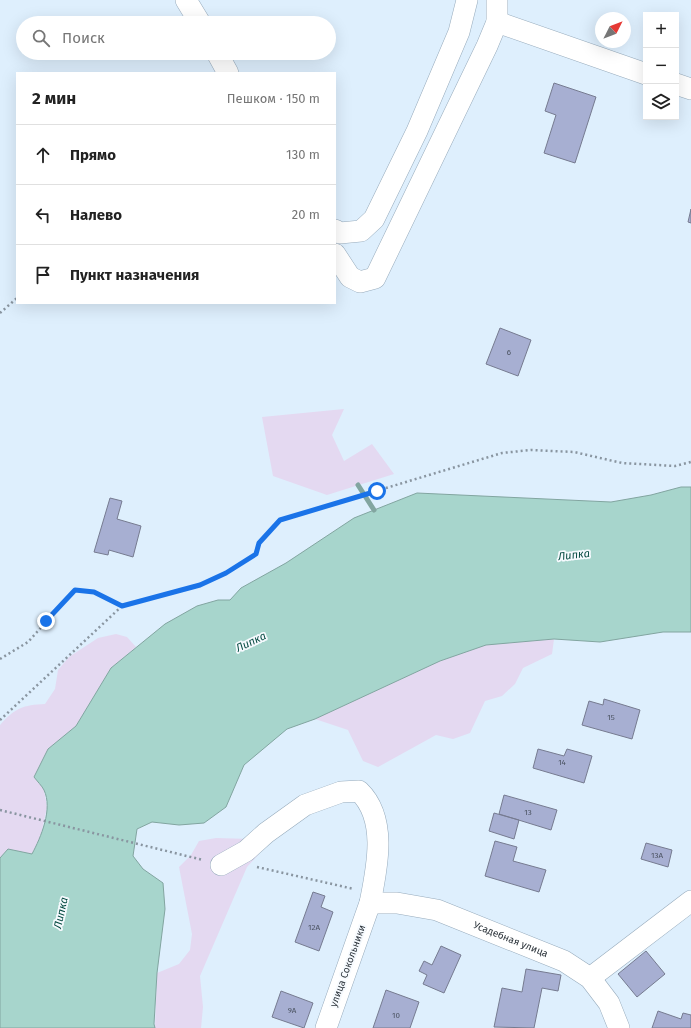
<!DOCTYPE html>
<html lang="ru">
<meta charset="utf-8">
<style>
:root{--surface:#fff;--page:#f6f6f6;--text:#222;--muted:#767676;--line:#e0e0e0}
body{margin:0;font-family:"Fira Sans",sans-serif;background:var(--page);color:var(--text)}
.controls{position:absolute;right:12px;top:12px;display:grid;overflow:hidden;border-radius:0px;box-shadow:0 4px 16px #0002}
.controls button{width:36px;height:36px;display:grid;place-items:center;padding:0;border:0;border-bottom:1px solid var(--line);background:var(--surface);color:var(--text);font:20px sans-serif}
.compass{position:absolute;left:595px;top:12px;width:36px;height:36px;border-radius:50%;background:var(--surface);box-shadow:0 4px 16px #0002;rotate:48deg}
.stop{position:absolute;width:12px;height:12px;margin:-9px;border:3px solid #1a73e8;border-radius:50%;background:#fff}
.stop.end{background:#1a73e8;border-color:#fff;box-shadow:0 1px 4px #0008}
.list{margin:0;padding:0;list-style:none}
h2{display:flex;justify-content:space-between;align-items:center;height:52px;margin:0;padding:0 16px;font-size:17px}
h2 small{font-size:13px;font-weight:400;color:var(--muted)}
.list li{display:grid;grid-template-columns:26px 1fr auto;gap:12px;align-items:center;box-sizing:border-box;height:60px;padding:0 16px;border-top:1px solid var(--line)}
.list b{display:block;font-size:15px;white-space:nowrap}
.list em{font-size:13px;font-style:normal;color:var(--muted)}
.icon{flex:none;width:22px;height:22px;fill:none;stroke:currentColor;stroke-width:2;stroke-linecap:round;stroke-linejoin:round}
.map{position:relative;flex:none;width:691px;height:1028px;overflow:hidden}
.search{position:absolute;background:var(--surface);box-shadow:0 4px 16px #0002;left:16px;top:16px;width:320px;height:44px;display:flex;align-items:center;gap:10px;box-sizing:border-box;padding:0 14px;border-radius:22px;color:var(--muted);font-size:15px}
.panel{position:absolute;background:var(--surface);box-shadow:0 4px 16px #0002;left:16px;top:72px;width:320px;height:232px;border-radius:0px}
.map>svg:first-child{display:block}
</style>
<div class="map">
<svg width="691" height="1028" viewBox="0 0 691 1028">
<rect width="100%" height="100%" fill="#deeffd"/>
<path fill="#e4d9f1" d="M344 409 332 435 344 461 372 444 394 474 327 495 273 476 262 417Z
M116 634 127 637 136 647 111 668 76 726 48 749 44 790 47 807 40 839 32 854 8 849 0 858V725C15 708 23 705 45 704L55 689 58 670 69 657 98 638Z
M554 639 552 654 523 668 515 684 502 696 485 701 470 733 453 739 436 735 378 767 363 761 348 730 315 719 440 661 486 645Z
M216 838 252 839 259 854 247 867 200 976 203 1007 201 1028H155L157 973 179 964 190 950 192 934 179 867 191 855 199 841Z"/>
<path fill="#a7d5cc" stroke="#82a5a0" d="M681 487H691V632H663L600 642 554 639 486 645 440 661 315 719 287 729 244 765 226 807 204 823 179 825 152 822 137 829 133 856 143 869 163 883 165 909 157 973 154 1024 155 1028H0V858L8 849 32 854C41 837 53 809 44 790 42 786 37 781 34 777L48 749 76 726 111 668 165 624 197 606 218 600H230L241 588 286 563 354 518 417 493 611 502 651 495Z"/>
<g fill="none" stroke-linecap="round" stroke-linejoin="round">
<path stroke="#82a5a0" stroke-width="5" d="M358 485 374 510"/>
</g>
<path fill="#a7afd2" stroke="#767b90" d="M554 83 596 97 575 163 544 153 556 115 545 111Z
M691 209V223L688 222Z
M500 328 531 340 518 376 486 364Z
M110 498 122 501 117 519 141 526 133 557 109 550 108 555 94 552Z
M604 699 640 710 632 739 582 725 589 701 603 705Z
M538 749 564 756 567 749 592 756 584 783 533 768Z
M504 795 557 810 551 830 499 814Z
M494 813 519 820 514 839 489 831Z
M495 841 517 847 513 861 546 870 539 892 485 876Z
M646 843 672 850 668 867 641 859Z
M313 892 325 896 321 907 333 912 319 951 295 942Z
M441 946 461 955 444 993 423 984 427 975 419 971 424 961 432 965Z
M646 951 665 974 637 997 618 974Z
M526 969 561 975 558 991 542 988 534 1028 494 1027 502 988 522 992Z
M386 990 419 1002 410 1028H373Z
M281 991 313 1003 304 1028 272 1017Z
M658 1011 681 1019 683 1013 691 1015V1028H652Z"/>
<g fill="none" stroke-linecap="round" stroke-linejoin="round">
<defs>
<g id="minor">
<path d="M186 0 200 23"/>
<path d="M497 22 646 74"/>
<path d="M217 53 228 73"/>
<path d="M676 84 691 89"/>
<path d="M335 230 340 233 361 231 374 219 417 131 459 32 467 0"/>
<path d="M335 254 350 277 360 282 375 278 487 46 497 22V0"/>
<path d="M221 865 246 851 266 833 305 805 341 792 359 791C388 819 377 868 370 903L326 1028"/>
<path id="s1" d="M370 903H397L437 910 564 961 590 978 609 1003 619 1028"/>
<path d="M590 978 691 901"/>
</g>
</defs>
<use href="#minor" stroke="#97abbc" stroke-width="22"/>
<path stroke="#8995a0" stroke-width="2.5" stroke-dasharray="2 3" stroke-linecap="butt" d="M0 313 17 298
M0 659 28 642 75 590 94 592 122 606
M0 720 122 606 200 585 225 573 256 554 259 543 280 520 502 453 531 450 574 452 622 463 675 466 691 462
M0 810 203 860
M257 867 354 889"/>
<use href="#minor" stroke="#fff" stroke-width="21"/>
</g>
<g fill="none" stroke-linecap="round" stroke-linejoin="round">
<path stroke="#1a73e8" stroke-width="5" d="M46 621 75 590 94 592 122 606 200 585 226 573 256 554 259 543 280 520 377 491"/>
</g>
<g text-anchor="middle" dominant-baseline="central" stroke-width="3.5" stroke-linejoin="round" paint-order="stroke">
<g font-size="8" fill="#4b5361">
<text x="509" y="352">6</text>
<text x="611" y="717">15</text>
<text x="562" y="762">14</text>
<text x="528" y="812">13</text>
<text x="657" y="855">13А</text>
<text x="314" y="927">12А</text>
<text x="292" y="1010">9А</text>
<text x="396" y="1015">10</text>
</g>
<g font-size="10" fill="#2c343b" stroke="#f6fafe">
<text stroke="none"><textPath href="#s1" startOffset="147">Усадебная улица</textPath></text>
<text transform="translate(348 966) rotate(-70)">улица Сокольники</text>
</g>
<g font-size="11" font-style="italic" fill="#054a41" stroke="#f6fafe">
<text transform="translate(574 555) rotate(-6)">Липка</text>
<text transform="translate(251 642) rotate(-25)">Липка</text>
<text transform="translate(61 913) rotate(-78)">Липка</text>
</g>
</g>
</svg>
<div class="controls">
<button>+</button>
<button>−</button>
<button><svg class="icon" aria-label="layers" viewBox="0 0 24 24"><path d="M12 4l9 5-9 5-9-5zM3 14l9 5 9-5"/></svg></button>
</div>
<svg class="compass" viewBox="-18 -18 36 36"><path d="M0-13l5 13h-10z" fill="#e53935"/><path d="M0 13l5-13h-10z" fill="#767676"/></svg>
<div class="stop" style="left:377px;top:491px"></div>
<div class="stop end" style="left:46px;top:621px"></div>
<div class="search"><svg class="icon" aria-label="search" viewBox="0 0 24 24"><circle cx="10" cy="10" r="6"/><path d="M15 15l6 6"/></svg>Поиск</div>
<section class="panel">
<h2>2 мин<small>Пешком · 150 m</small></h2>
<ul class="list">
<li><svg class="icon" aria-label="ahead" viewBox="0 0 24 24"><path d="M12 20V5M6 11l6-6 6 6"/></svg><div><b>Прямо</b></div><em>130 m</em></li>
<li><svg class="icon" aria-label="left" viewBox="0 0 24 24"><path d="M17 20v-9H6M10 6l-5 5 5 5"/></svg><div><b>Налево</b></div><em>20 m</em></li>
<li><svg class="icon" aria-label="arrive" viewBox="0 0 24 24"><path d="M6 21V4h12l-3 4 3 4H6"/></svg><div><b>Пункт назначения</b></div></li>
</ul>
</section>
</div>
